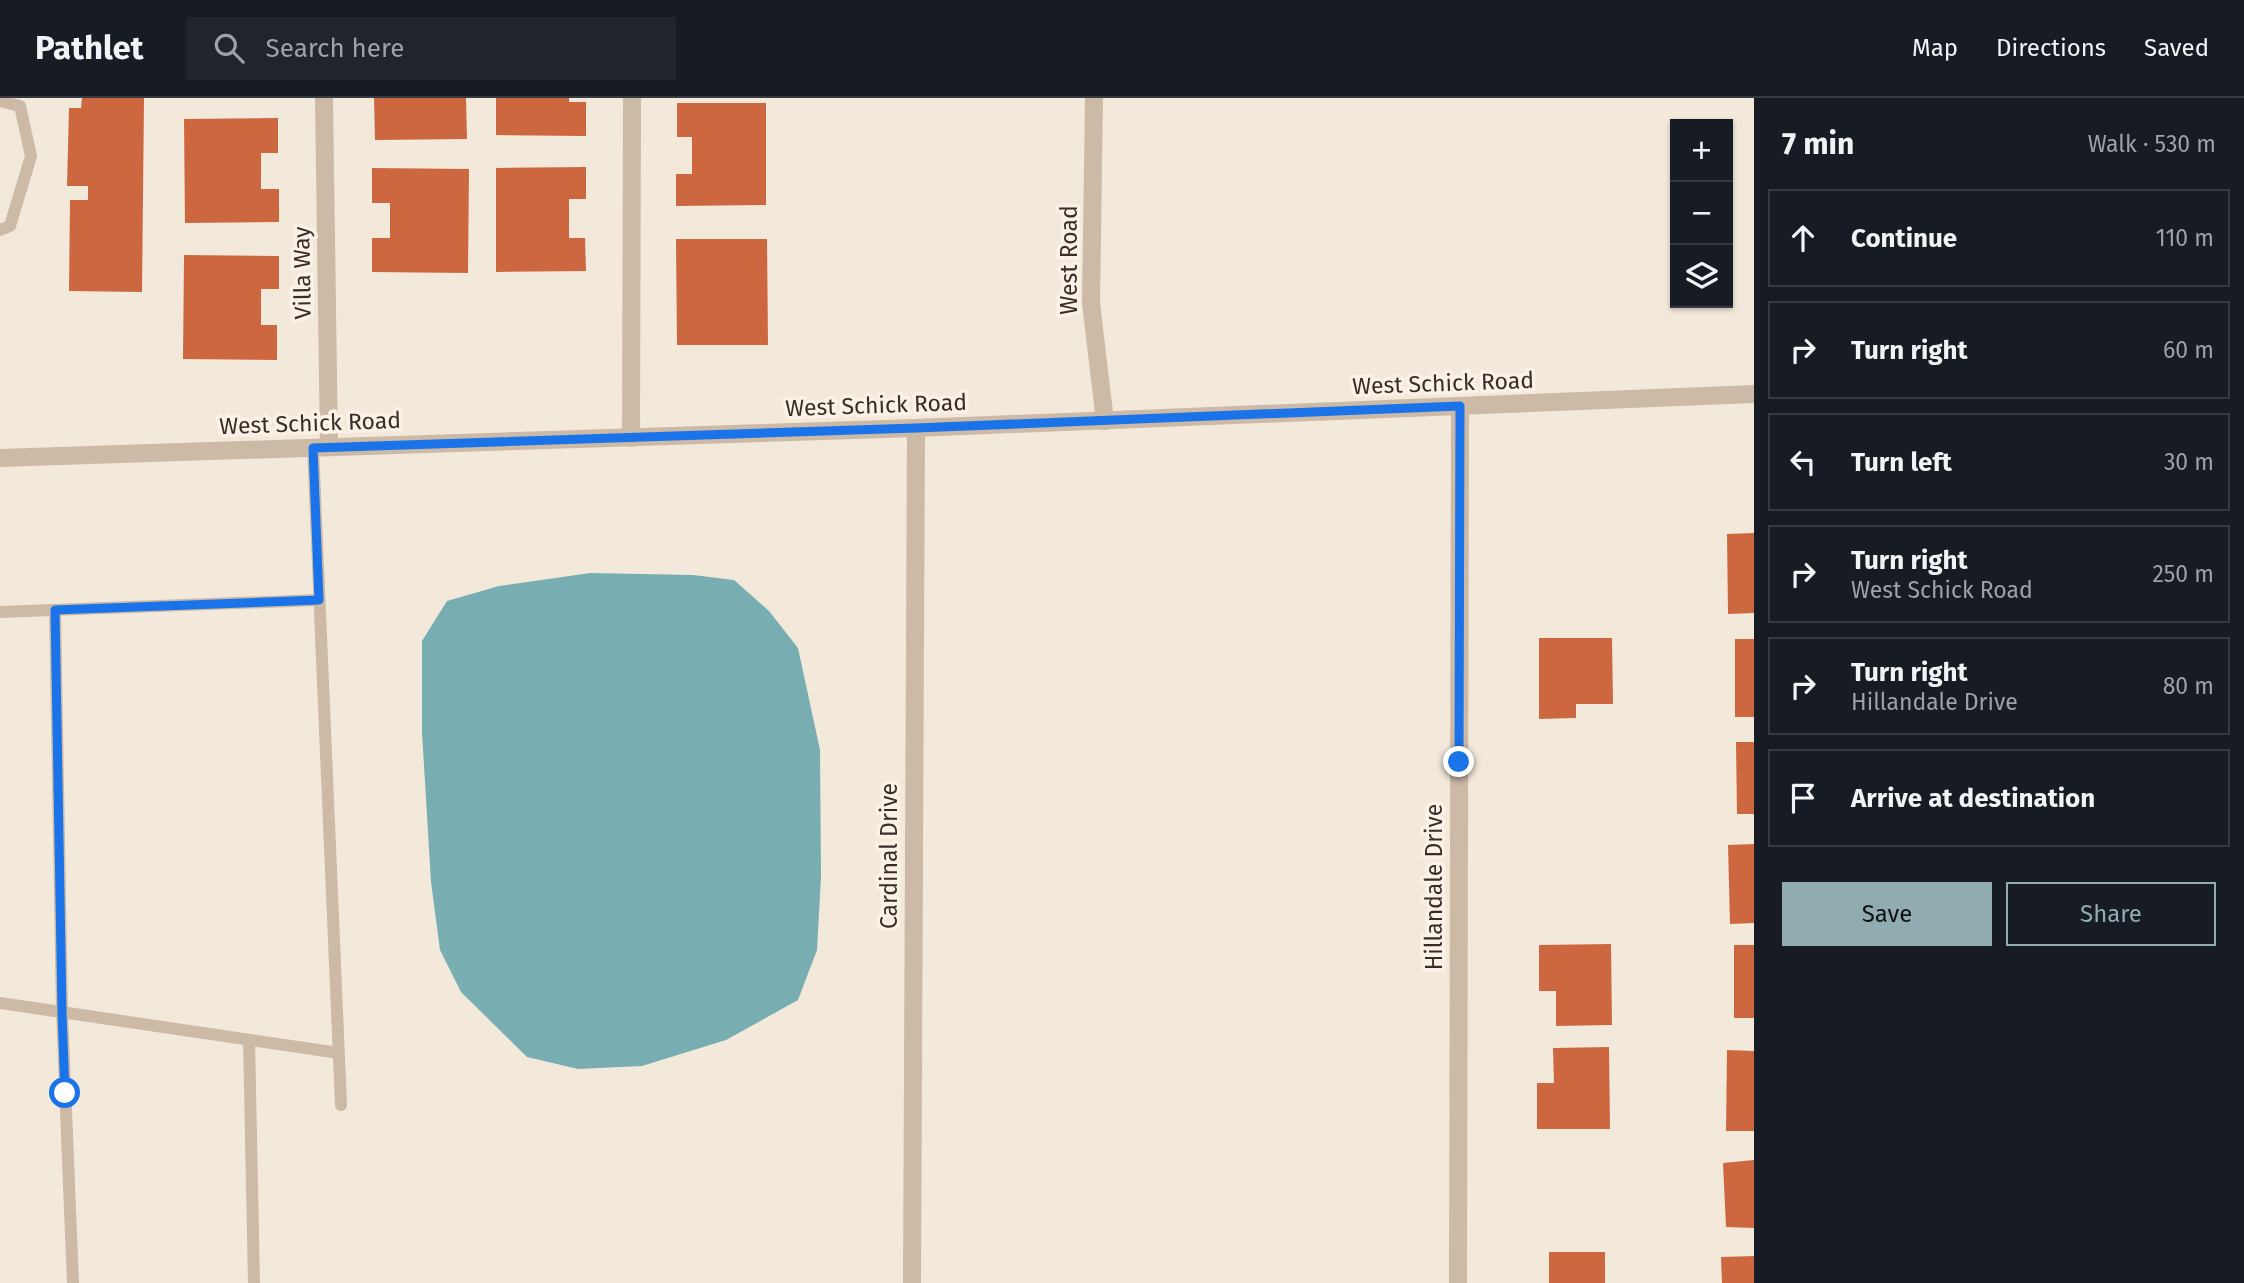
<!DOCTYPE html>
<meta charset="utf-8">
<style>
:root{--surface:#171b24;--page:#20242c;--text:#f1f3f6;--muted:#9ea1a6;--line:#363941;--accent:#90acb1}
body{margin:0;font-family:"Fira Sans",sans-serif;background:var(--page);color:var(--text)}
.controls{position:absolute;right:21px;top:21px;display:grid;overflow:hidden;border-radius:0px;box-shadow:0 2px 5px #0004}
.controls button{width:63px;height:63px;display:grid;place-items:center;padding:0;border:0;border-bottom:2px solid var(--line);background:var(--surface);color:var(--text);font:35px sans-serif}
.stop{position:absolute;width:21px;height:21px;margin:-16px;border:5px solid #1a73e8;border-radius:50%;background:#fff}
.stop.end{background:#1a73e8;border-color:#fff;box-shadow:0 2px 7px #0008}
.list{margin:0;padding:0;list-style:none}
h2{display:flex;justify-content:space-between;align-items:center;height:91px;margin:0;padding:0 28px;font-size:30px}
h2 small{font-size:23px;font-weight:400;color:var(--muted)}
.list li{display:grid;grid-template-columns:46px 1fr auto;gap:21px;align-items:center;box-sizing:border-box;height:98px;margin:0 14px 14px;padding:0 14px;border:2px solid var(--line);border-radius:0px}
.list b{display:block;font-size:26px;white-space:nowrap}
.list p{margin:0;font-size:23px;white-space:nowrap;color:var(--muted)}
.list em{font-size:23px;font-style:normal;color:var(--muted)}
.actions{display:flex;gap:14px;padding:21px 28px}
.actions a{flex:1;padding:16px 0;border:2px solid var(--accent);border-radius:0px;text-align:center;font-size:24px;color:var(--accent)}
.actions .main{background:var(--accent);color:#111}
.icon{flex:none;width:38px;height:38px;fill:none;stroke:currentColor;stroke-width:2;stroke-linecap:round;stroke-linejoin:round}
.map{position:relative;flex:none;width:1754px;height:1185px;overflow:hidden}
header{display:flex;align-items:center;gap:42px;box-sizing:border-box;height:98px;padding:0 35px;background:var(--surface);border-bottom:2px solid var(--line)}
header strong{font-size:33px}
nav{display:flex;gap:38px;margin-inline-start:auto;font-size:24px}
.search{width:490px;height:63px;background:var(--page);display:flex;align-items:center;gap:18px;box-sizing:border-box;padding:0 24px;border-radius:0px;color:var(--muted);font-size:26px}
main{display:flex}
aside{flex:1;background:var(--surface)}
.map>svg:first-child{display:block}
</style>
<header>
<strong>Pathlet</strong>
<div class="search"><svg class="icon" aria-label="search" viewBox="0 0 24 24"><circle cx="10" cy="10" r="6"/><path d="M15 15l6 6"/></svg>Search here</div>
<nav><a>Map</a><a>Directions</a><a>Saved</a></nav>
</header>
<main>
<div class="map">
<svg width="1754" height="1185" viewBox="0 0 1754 1185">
<rect width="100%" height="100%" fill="#f3e9db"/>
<path fill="#78aeb2" d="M590 475 693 477 734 482 769 513 798 550 820 652 821 779 817 852 798 902 726 942 642 968 578 971 527 959 461 894 440 852 431 784 422 634V543L447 503 499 488Z"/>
<path fill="#cd673f" d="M82 0H144L142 194 69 193 70 102H88V88H67L69 10H81Z
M374 0H466L467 41 375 42Z
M496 0H569V4H586V38L496 37Z
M677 5H766V107L676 108V76H692V39H677Z
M278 20V55H261V91H279V124L185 125 184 21Z
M586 69V101H569V140H585L586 173 496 174V70Z
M372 70 469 71 468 175 372 174V140H390V105H372Z
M676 141H767L768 247H677Z
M184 157 279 158V191H261V227H277V262L183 261Z
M1754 435V515L1728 516 1727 436Z
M1539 540H1612L1613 606H1576V620L1539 621Z
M1735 541H1754V619H1735Z
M1736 644H1754V716H1737Z
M1754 746V825L1730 826 1728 747Z
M1611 846 1612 927 1556 928V893H1539V847Z
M1734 847H1754V920H1734Z
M1609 949 1610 1031H1537V985H1554L1553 950Z
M1727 952 1754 953V1033H1726Z
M1754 1062V1130L1726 1129 1723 1065Z
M1549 1154H1605V1185H1549Z
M1754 1158V1185H1722L1721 1159Z"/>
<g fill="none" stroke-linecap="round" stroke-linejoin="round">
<path stroke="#ccb9a6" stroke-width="12" d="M0 3 20 8 31 58 10 128 0 132
M313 350 341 1007
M55 512 62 914 73 1185
M0 514 319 502
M0 905 339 955
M249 942 254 1185"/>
<path stroke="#ccb9a6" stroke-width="18" d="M324 0 329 349
M1094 0 1091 205 1105 323
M631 340 632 0
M912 1185 916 330
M1458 1185 1460 308"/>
<path stroke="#ccb9a6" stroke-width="18" d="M0 360 916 330 1754 296"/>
</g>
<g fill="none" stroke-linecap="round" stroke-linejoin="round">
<path stroke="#1a73e8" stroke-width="9" d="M65 995 62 914 55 512 319 502 313 350 916 330 1460 308 1459 664"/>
</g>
<g text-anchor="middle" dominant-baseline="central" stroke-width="7" stroke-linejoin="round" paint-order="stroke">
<g font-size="23" fill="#382d27" stroke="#fbf2e7">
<text transform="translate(1069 162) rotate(-90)">West Road</text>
<text transform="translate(302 175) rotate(-91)">Villa Way</text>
<text transform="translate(1443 285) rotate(-2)">West Schick Road</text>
<text transform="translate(876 307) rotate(-2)">West Schick Road</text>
<text transform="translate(310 325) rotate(-2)">West Schick Road</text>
<text transform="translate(889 758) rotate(-90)">Cardinal Drive</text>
<text transform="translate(1434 789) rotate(-90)">Hillandale Drive</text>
</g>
</g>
</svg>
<div class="controls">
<button>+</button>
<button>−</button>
<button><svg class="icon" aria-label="layers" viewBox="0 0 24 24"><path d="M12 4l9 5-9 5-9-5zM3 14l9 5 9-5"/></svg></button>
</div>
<div class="stop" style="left:65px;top:995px"></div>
<div class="stop end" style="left:1459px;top:664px"></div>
</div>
<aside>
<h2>7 min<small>Walk · 530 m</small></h2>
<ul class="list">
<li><svg class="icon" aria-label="ahead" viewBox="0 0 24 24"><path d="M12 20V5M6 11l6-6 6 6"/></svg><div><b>Continue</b></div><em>110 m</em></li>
<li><svg class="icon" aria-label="right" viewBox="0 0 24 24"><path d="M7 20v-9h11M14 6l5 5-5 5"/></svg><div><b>Turn right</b></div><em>60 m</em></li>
<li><svg class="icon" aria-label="left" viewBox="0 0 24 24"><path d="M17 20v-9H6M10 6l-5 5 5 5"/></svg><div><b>Turn left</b></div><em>30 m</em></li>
<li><svg class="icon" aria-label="right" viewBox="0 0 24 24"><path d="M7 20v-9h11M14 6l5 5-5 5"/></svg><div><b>Turn right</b><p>West Schick Road</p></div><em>250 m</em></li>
<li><svg class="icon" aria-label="right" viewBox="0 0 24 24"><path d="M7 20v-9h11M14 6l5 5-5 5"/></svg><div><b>Turn right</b><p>Hillandale Drive</p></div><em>80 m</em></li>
<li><svg class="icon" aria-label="arrive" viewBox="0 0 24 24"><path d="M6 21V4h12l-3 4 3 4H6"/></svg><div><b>Arrive at destination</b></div></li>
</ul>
<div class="actions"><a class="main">Save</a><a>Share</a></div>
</aside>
</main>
